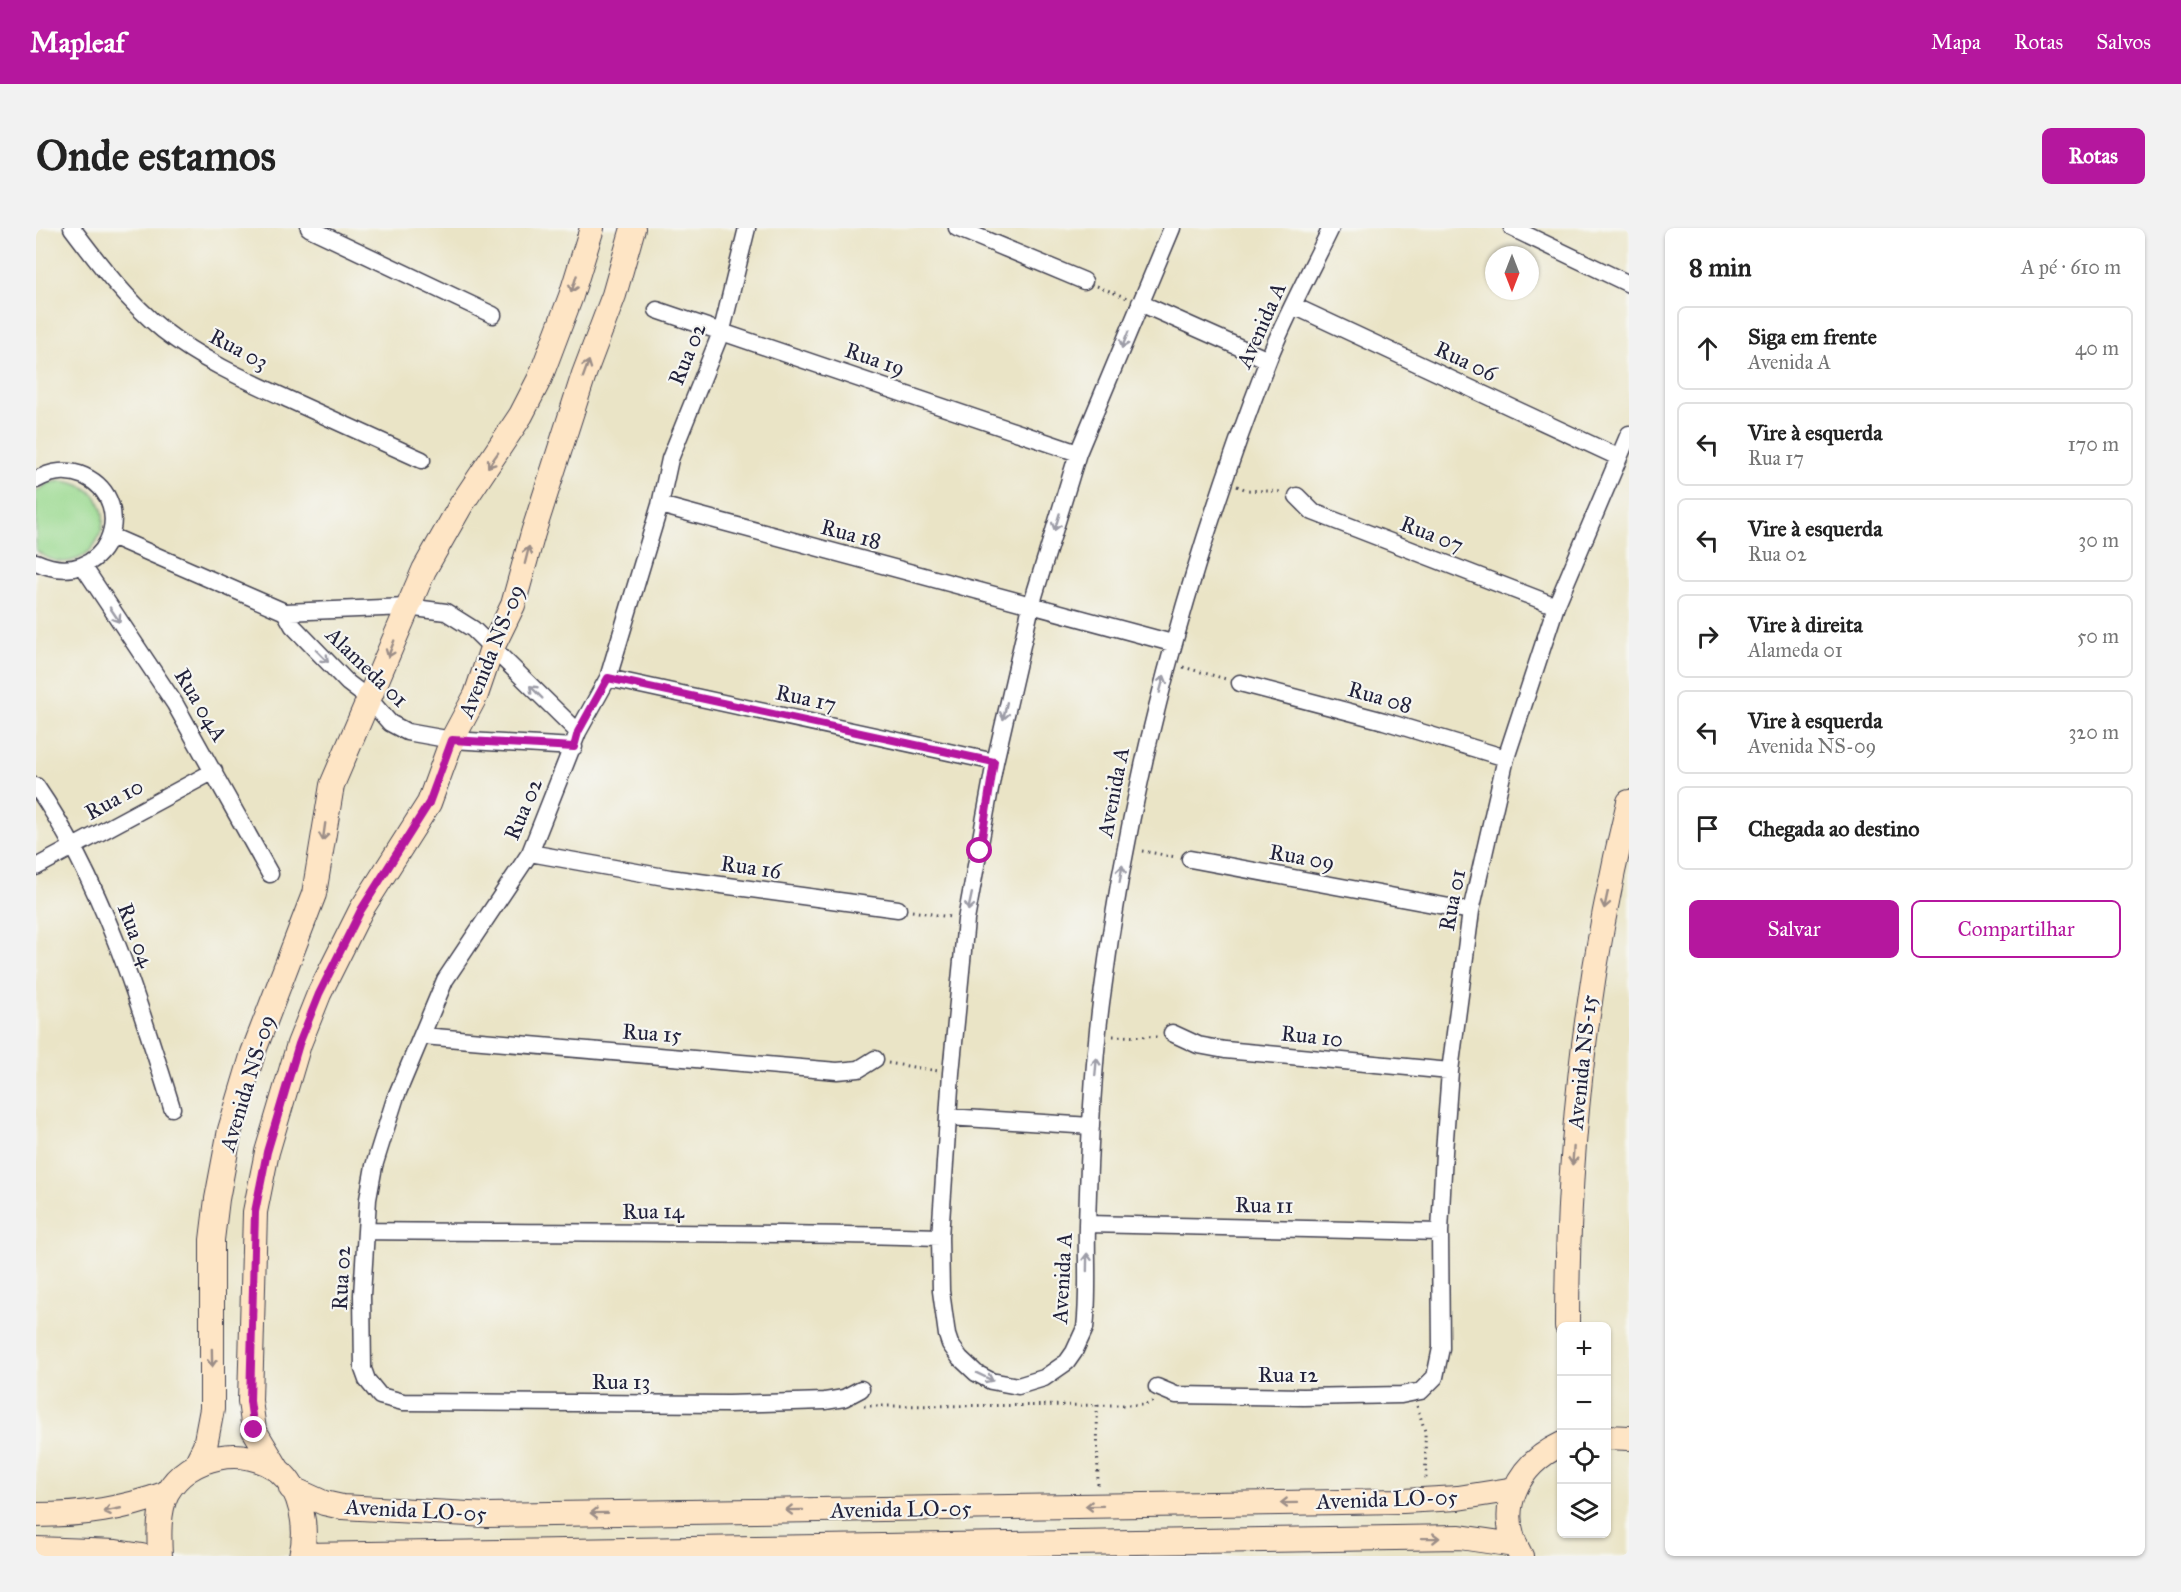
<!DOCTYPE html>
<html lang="pt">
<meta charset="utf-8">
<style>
:root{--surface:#fff;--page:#f2f2f2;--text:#222;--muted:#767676;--line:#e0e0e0;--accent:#b5179e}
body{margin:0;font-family:"IM FELL Great Primer",serif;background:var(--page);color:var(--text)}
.controls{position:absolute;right:18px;bottom:18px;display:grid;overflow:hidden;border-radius:9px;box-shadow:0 2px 4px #0004}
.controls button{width:54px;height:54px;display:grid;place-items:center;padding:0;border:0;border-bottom:2px solid var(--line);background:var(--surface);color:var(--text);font:30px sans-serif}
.compass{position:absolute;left:1449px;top:18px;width:54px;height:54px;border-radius:50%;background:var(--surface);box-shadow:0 2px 4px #0004;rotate:180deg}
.stop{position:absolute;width:18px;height:18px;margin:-14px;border:4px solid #b5179e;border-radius:50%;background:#fff}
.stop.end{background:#b5179e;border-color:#fff;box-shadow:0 2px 6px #0008}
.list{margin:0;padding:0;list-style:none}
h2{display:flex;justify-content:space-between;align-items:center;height:78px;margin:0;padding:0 24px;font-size:26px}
h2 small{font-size:20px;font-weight:400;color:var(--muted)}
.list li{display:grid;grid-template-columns:39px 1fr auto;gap:18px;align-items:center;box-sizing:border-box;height:84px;margin:0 12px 12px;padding:0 12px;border:2px solid var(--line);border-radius:9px}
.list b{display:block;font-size:22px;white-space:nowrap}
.list p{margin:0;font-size:20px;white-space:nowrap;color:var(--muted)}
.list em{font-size:20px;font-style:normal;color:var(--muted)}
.actions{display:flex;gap:12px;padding:18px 24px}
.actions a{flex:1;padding:14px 0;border:2px solid var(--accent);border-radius:9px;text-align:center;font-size:21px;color:var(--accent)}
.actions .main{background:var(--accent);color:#fff}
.icon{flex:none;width:33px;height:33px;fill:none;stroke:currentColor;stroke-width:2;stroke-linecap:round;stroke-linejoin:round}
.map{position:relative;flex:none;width:1593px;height:1328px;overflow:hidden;border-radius:9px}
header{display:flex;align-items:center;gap:36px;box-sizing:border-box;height:84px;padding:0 30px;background:var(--accent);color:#fff}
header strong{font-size:28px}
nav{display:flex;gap:33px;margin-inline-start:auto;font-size:21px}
.intro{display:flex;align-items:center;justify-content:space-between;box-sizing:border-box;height:144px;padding:0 36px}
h1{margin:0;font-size:42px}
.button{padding:15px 27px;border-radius:9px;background:var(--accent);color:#fff;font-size:21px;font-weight:700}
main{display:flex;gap:36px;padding:0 36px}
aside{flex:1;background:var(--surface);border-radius:9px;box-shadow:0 2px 4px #0004}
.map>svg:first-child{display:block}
</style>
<header>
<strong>Mapleaf</strong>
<nav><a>Mapa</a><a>Rotas</a><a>Salvos</a></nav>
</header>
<div class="intro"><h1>Onde estamos</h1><a class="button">Rotas</a></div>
<main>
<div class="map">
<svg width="1593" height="1328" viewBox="0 0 1593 1328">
<rect width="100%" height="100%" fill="#f6f6f2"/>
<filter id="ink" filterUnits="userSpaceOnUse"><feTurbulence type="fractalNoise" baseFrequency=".0167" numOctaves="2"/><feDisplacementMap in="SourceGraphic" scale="12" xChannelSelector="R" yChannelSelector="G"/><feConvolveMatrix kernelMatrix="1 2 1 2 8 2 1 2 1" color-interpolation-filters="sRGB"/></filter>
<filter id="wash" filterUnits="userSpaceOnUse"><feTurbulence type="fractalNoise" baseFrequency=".008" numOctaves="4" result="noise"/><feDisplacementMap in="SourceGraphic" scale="24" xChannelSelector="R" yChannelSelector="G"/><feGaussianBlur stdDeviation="1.35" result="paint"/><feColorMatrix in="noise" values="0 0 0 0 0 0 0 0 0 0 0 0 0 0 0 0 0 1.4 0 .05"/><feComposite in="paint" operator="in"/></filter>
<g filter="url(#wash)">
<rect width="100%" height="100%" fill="#eae4c6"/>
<path fill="#9ad98f" stroke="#5e7e65" stroke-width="1.5" d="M25 253C106 261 54 369 0 322V264L13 255Z"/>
</g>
<g filter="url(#ink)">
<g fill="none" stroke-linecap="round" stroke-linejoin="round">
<defs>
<path id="street" d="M36 0C63 36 91 73 127 102 165 132 210 152 254 172 298 192 342 212 386 232
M273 0 457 87
M711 0 686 102 634 231 624 277 572 450 542 504 494 625 409 752 359 871 338 938 332 971 326 1067 327 1141 331 1152 344 1168 367 1174 692 1176 789 1173 808 1170 825 1161
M921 0 1048 53
M1136 0 1042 225 995 378 959 534 930 692 915 845 904 1009 905 1063 911 1107 914 1116 924 1130 940 1145 955 1153 982 1158 1008 1150 1031 1134 1038 1124 1049 1100C1053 1066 1050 1031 1051 997 1053 923 1056 848 1065 775 1093 554 1151 342 1231 135 1249 89 1274 44 1295 0
M1476 0 1593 56
M1104 75 1232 132
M1258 78 1582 229
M621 82 1042 225
M0 252C15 243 32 241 48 248 105 274 71 366 0 334
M1261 268 1277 284 1520 378
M624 277 1136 415
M75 308 249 384 371 379 410 384 437 401 542 504
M47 338 139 476 234 646
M249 384 257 398 312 455 333 471 354 495 371 504 416 512 538 519
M572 450 959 534
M1204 455 1348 493 1470 530
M0 558C66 654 102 770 136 880
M494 625 634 650 862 681
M1154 631 1435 683
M0 639 178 543
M1136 805 1162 817 1189 822 1414 843
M387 808 801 843 823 841 839 831
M912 889 1055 898
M1051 996 1404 1004
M330 1003C522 1005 713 1004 904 1009
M1121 1159 1140 1167 1267 1169 1365 1167 1385 1163 1399 1149 1405 1120 1404 1004 1408 924 1414 843 1435 683 1470 530 1520 378 1593 206"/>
<path id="secondary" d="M1531 1098C1531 921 1550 746 1593 574
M1570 1209 1593 1210
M160 1236 169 1218 176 1181V1012L181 971 194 902 217 825 278 666 296 557 388 342 425 277 485 187 504 150 535 68 556 0
M242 1242 218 1202 214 1173 219 984 231 924 263 816 283 766 325 682 393 575 416 512 440 467 456 420 477 377 497 305 548 146 578 67 597 0
M255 1260 288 1275 306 1279 451 1287 1367 1273 1422 1270 1479 1261
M0 1287C47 1287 87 1281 131 1265
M0 1321 80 1324 106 1328
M266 1327 1424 1309 1479 1317
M124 1328C123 1308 122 1283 131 1265 152 1227 209 1216 243 1243 266 1262 272 1301 265 1328
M1485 1328C1458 1282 1481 1237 1526 1216"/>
</defs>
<use href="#street" stroke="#403f50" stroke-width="19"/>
<use href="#secondary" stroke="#403f50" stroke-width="26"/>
<path stroke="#403f50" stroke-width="3" stroke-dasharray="1.5 4.5" stroke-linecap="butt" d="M1061 58 1091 70
M1201 258 1211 262 1248 264
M1147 439 1190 451
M1106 623 1140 629
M876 683 914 689
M1077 808 1121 809
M852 835 902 843
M1061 1177 1062 1258
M828 1178 1109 1177 1117 1173
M1381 1178 1389 1203 1390 1254"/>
<use href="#street" stroke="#fff" stroke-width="16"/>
<use href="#secondary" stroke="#fee5c5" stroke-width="24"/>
</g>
<defs><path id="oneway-shaft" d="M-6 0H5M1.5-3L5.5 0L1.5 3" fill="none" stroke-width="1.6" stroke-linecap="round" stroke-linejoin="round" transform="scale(1.5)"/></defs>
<g stroke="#9b8d87">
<use href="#oneway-shaft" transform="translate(538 56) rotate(107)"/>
<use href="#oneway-shaft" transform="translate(550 141) rotate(-70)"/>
<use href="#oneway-shaft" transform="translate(457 232) rotate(125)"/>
<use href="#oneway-shaft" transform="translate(491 327) rotate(-76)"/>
<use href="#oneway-shaft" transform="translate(355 421) rotate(111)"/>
<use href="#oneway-shaft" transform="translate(288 604) rotate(98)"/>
<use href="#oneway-shaft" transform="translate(1570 672) rotate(102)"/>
<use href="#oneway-shaft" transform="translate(1537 928) rotate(94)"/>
<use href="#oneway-shaft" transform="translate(176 1130) rotate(89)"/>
<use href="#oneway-shaft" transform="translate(1253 1275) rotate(179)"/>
<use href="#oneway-shaft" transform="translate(1058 1278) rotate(179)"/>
<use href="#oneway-shaft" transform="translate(76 1282) rotate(169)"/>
<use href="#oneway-shaft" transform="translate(758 1282) rotate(179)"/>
<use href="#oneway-shaft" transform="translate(563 1285) rotate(179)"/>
<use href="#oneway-shaft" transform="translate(1395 1310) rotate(-1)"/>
</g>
<g stroke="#9c9ca7">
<use href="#oneway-shaft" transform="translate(1089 112) rotate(112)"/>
<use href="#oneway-shaft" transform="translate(1021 294) rotate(107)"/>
<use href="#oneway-shaft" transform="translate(79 387) rotate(56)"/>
<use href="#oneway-shaft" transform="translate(286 428) rotate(45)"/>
<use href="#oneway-shaft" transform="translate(1126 456) rotate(-75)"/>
<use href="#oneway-shaft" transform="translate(500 464) rotate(-135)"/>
<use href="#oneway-shaft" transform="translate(969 483) rotate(102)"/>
<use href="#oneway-shaft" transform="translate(1085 646) rotate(-81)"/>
<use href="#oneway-shaft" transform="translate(934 674) rotate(102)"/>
<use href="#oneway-shaft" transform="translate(1060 839) rotate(-85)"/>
<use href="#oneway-shaft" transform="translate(1051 1034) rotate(-89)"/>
<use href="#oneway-shaft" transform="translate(949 1149) rotate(26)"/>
</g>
</g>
<g fill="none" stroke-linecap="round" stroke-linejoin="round" filter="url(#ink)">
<path stroke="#b5179e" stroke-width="8" d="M218 1202 214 1173 219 984 231 924 263 816 283 766 325 682 393 575 416 512 538 519 542 504 572 450 958 534 944 623"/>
</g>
<g text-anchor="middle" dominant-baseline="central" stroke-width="4.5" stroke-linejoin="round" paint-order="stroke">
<g font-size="22" fill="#22223b" stroke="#f6f6f2">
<text transform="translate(1225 97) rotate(-66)">Avenida A</text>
<text transform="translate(203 121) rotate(28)">Rua 03</text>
<text transform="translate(651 126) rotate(-68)">Rua 02</text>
<text transform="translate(839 131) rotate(19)">Rua 19</text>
<text transform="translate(1430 133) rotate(25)">Rua 06</text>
<text transform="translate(815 306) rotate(15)">Rua 18</text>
<text transform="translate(1396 306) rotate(21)">Rua 07</text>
<text transform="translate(455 423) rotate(-68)">Avenida NS-09</text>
<text transform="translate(331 439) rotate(44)">Alameda 01</text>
<text transform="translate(1344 469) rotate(16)">Rua 08</text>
<text transform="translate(770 470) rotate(12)">Rua 17</text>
<text transform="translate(165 477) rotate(59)">Rua 04A</text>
<text transform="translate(1077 564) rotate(-79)">Avenida A</text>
<text transform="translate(78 571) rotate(-29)">Rua 10</text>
<text transform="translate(487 581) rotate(-67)">Rua 02</text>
<text transform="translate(1266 629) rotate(10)">Rua 09</text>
<text transform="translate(715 639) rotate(8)">Rua 16</text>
<text transform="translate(1416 672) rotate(-79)">Rua 01</text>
<text transform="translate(100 707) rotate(69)">Rua 04</text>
<text transform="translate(616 805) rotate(4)">Rua 15</text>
<text transform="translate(1276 808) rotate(6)">Rua 10</text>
<text transform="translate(1546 834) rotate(-84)">Avenida NS-15</text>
<text transform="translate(211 855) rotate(-73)">Avenida NS-09</text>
<text transform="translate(1228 977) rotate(1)">Rua 11</text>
<text transform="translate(617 983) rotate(-1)">Rua 14</text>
<text transform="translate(305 1050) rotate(-87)">Rua 02</text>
<text transform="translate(1026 1050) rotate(-87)">Avenida A</text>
<text x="1252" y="1146">Rua 12</text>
<text x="585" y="1153">Rua 13</text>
<text transform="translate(1351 1271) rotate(-2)">Avenida LO-05</text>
<text transform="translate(865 1281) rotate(-1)">Avenida LO-05</text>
<text transform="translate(380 1282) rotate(3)">Avenida LO-05</text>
</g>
</g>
</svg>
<div class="controls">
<button>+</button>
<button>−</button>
<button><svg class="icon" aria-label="locate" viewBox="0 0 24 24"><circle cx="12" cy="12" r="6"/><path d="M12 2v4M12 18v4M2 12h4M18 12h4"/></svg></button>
<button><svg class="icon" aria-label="layers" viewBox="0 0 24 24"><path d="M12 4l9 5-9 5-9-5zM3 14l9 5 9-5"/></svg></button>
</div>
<svg class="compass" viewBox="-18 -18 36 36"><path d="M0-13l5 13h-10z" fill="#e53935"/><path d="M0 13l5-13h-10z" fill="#767676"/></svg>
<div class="stop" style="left:944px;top:623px"></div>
<div class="stop end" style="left:218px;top:1202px"></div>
</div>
<aside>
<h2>8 min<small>A pé · 610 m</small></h2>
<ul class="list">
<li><svg class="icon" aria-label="ahead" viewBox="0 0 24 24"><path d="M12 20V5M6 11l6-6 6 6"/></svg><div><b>Siga em frente</b><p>Avenida A</p></div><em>40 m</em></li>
<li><svg class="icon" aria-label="left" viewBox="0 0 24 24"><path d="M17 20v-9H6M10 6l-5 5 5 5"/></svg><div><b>Vire à esquerda</b><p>Rua 17</p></div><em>170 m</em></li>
<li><svg class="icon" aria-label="left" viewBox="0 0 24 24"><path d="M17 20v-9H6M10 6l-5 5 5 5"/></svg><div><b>Vire à esquerda</b><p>Rua 02</p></div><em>30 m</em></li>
<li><svg class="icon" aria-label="right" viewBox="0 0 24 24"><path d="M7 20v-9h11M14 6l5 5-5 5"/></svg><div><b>Vire à direita</b><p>Alameda 01</p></div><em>50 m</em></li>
<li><svg class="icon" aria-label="left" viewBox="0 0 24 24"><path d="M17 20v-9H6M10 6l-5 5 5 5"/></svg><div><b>Vire à esquerda</b><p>Avenida NS-09</p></div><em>320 m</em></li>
<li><svg class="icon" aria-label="arrive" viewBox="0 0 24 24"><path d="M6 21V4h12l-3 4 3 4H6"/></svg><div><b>Chegada ao destino</b></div></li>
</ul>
<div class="actions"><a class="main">Salvar</a><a>Compartilhar</a></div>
</aside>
</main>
